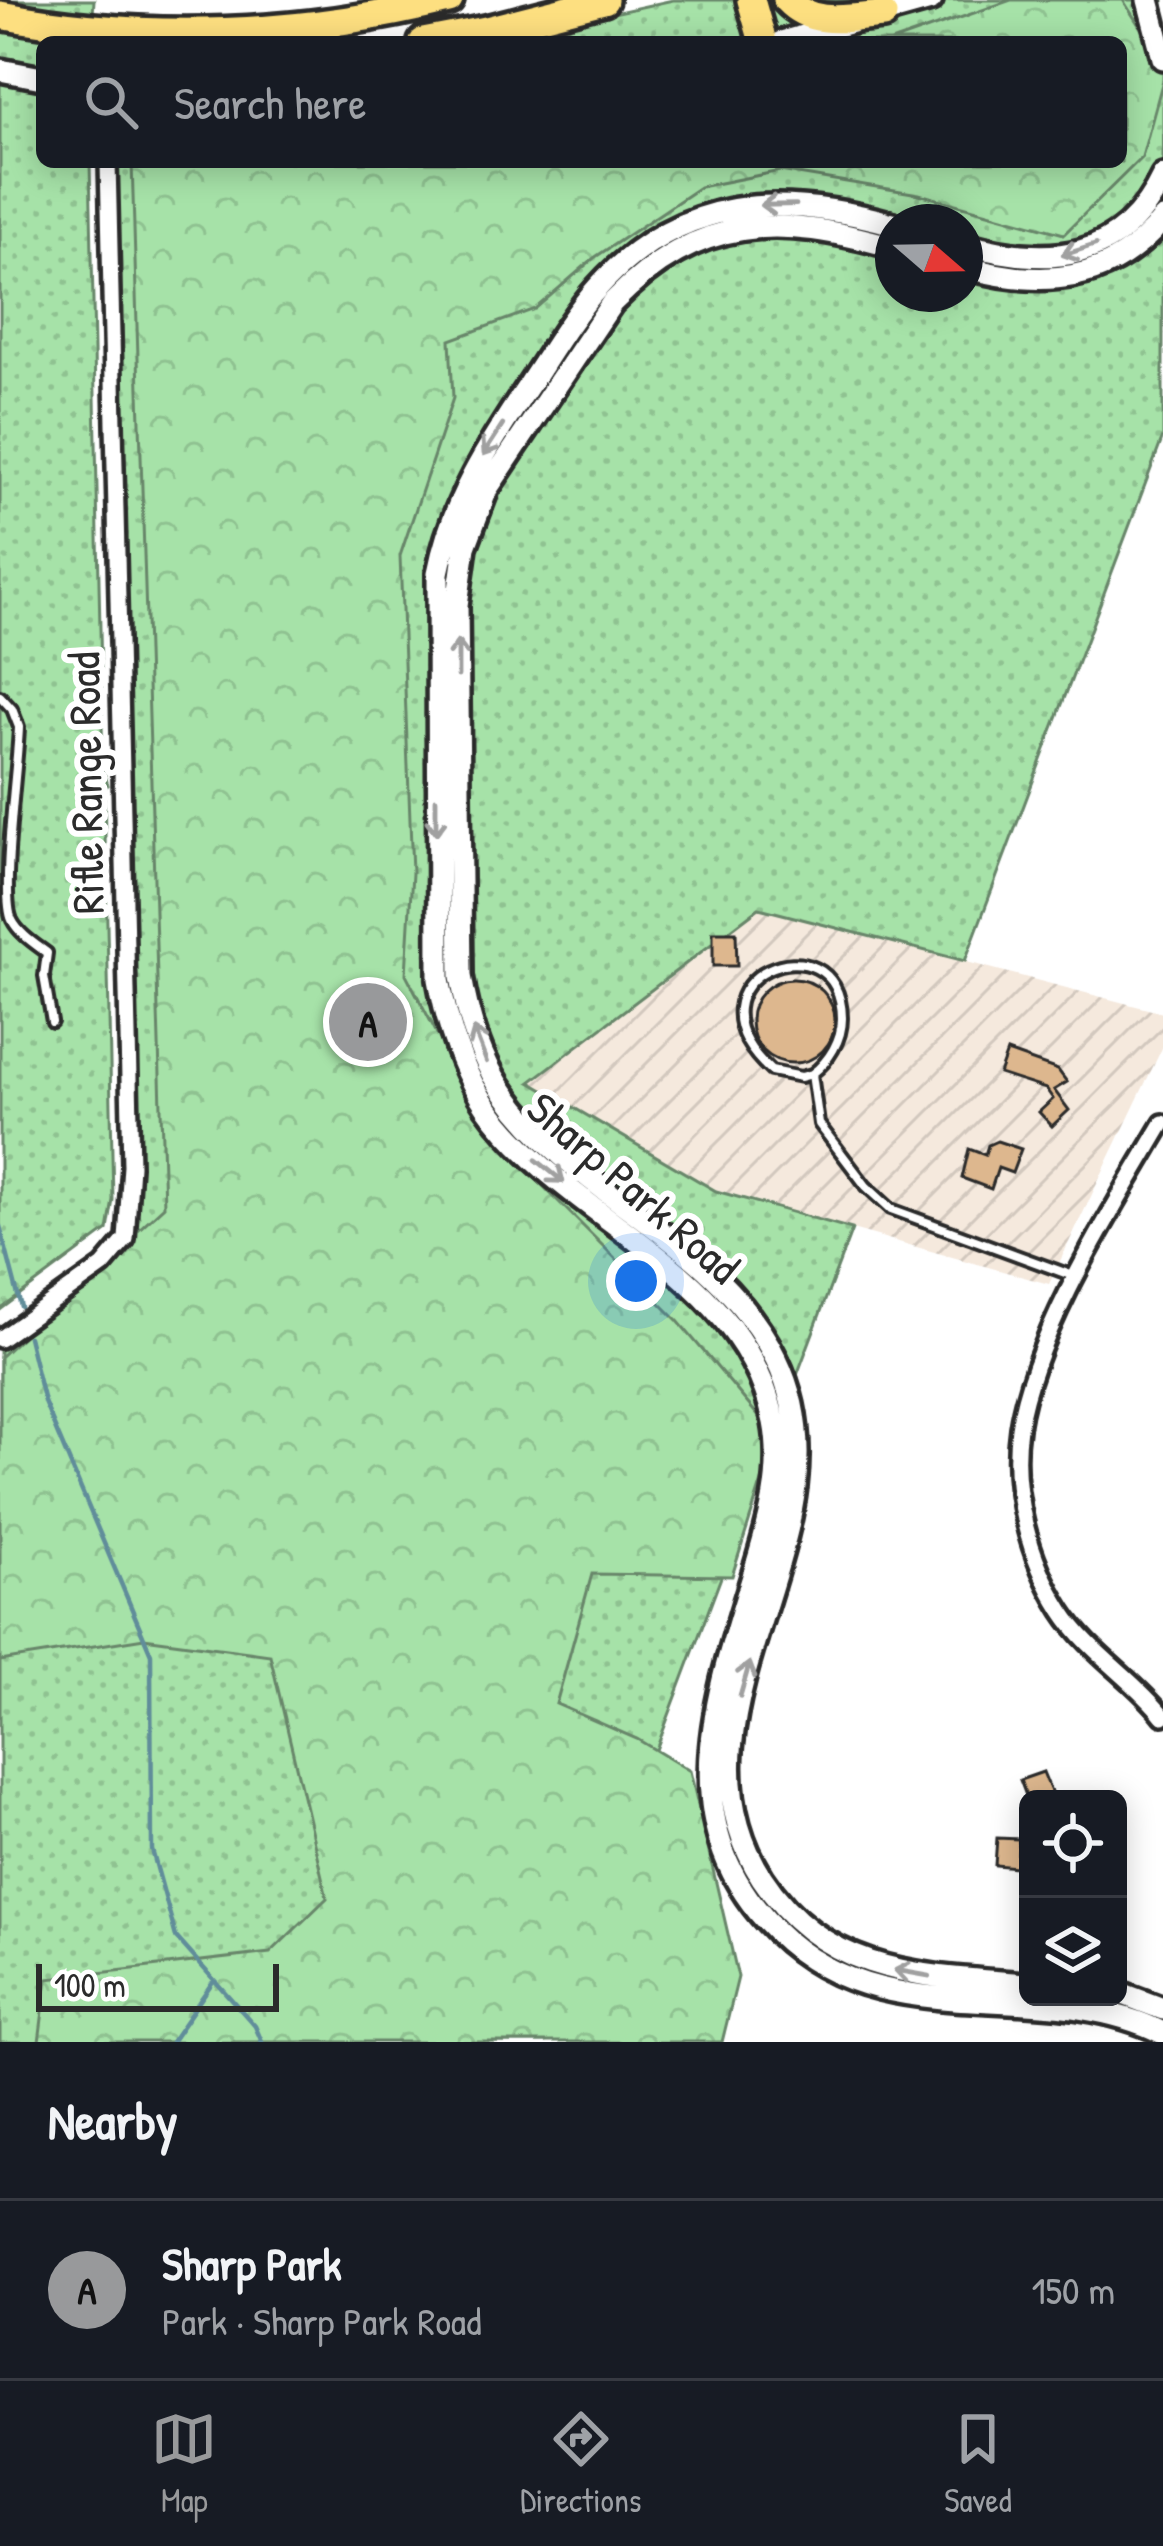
<!DOCTYPE html>
<meta charset="utf-8">
<style>
:root{--surface:#171b24;--page:#242831;--text:#f1f3f6;--muted:#9ea1a6;--line:#363941;--accent:#98999b}
body{margin:0;font-family:"Patrick Hand",sans-serif;background:var(--page);color:var(--text)}
.controls{position:absolute;right:36px;bottom:36px;display:grid;overflow:hidden;border-radius:18px;box-shadow:0 6px 30px #0003}
.controls button{width:108px;height:108px;display:grid;place-items:center;padding:0;border:0;border-bottom:3px solid var(--line);background:var(--surface);color:var(--text);font:60px sans-serif}
.compass{position:absolute;left:875px;top:204px;width:108px;height:108px;border-radius:50%;background:var(--surface);box-shadow:0 6px 30px #0003;rotate:110deg}
.scale{position:absolute;left:36px;bottom:30px;width:243px;box-sizing:border-box;padding-left:12px;border:6px solid #2b2b2b;border-top:0;font-size:33px;line-height:42px;white-space:nowrap;color:#2b2b2b;-webkit-text-stroke:9px #fff;paint-order:stroke}
.you{position:absolute;left:636px;top:1281px;width:42px;height:42px;margin:-30px;border:9px solid #fff;border-radius:50%;background:#1a73e8;box-shadow:0 0 0 18px #1a73e833}
.badge{display:grid;place-items:center;width:78px;height:78px;border-radius:50%;background:var(--accent);color:#111;font-size:39px;font-weight:700}
.pin{position:absolute;translate:-50% -50%;border:6px solid #fff;box-shadow:0 3px 12px #0006}
.list{margin:0;padding:0;list-style:none}
h2{display:flex;justify-content:space-between;align-items:center;height:156px;margin:0;padding:0 48px;font-size:51px}
h2 small{font-size:39px;font-weight:400;color:var(--muted)}
.list li{display:grid;grid-template-columns:78px 1fr auto;gap:36px;align-items:center;box-sizing:border-box;height:180px;padding:0 48px;border-top:3px solid var(--line)}
.list b{display:block;font-size:45px;white-space:nowrap}
.list p{margin:0;font-size:39px;white-space:nowrap;color:var(--muted)}
.list em{font-size:39px;font-style:normal;color:var(--muted)}
.icon{flex:none;width:66px;height:66px;fill:none;stroke:currentColor;stroke-width:2;stroke-linecap:round;stroke-linejoin:round}
.map{position:relative;flex:none;width:1163px;height:2042px;overflow:hidden}
.search{position:absolute;background:var(--surface);box-shadow:0 6px 30px #0003;left:36px;right:36px;top:36px;height:132px;display:flex;align-items:center;gap:30px;box-sizing:border-box;padding:0 42px;border-radius:18px;color:var(--muted);font-size:45px}
.sheet{height:336px;background:var(--surface)}
nav{display:flex;justify-content:space-around;align-items:center;box-sizing:border-box;height:168px;border-top:3px solid var(--line);background:var(--surface);font-size:33px;color:var(--muted)}
nav a{display:grid;justify-items:center;gap:6px}
nav .on{color:var(--accent)}
.map>svg:first-child{display:block}
</style>
<div class="map">
<svg width="1163" height="2042" viewBox="0 0 1163 2042">
<defs>
<pattern id="industrial-furrows" width="10" height="10" patternUnits="userSpaceOnUse" patternTransform="scale(3)"><rect width="10" height="10" fill="#f5e9dd"/><path d="M-1 1l2-2M0 10L10 0M9 11l2-2" fill="none" stroke="#d2c8be"/></pattern>
<pattern id="grass-dots" width="8" height="8" patternUnits="userSpaceOnUse" patternTransform="scale(3)"><rect width="8" height="8" fill="#a6e2a8"/><path d="M2 2h.1M6 6h.1" fill="none" stroke="#8fc291" stroke-width="1.8" stroke-linecap="round"/></pattern>
<pattern id="forest-crowns" width="20" height="18" patternUnits="userSpaceOnUse" patternTransform="scale(3)"><rect width="20" height="18" fill="#a6e2a8"/><path d="M2 6a3 3 0 1 1 6 0M12 15a3 3 0 1 1 6 0" fill="none" stroke="#8fc291"/></pattern>
</defs>
<rect width="100%" height="100%" fill="#fff"/>
<filter id="ink" filterUnits="userSpaceOnUse"><feTurbulence type="fractalNoise" baseFrequency=".00833" numOctaves="2"/><feDisplacementMap in="SourceGraphic" scale="24" xChannelSelector="R" yChannelSelector="G"/><feConvolveMatrix kernelMatrix="1 2 1 2 8 2 1 2 1" color-interpolation-filters="sRGB"/></filter>
<g filter="url(#ink)">
<path fill="url(#industrial-furrows)" d="M759 908 1163 1013V1046L1049 1284 716 1191 530 1082Z"/>
<path fill="url(#grass-dots)" stroke="#68866a" stroke-width="3" fill-rule="evenodd" d="M0 0H94L91 42H42V162H90L103 769 108 785 104 788 113 1200 108 1230 0 1310Z
M673 0H1163V437L965 961 759 908 530 1082 716 1191 852 1229 546 2042H0V1339L126 1239 111 162H1121V42H481ZM893 222H965V294H893Z"/>
<path fill="url(#forest-crowns)" stroke="#68866a" stroke-width="3" d="M1011 0H1123L1163 63V80L1142 157 1064 234 919 194 780 171 700 187 594 258 535 309 450 340 453 398 400 556 412 873 406 974 487 1130 678 1321 776 1437 732 1576 592 1574 556 1704 637 1739 690 1771 738 1977 722 2042H39L47 1979 270 1953 327 1898 270 1655 144 1638 0 1661V1357L164 1206 132 162H1121V42H891Z"/>
<g fill="none" stroke-linecap="round" stroke-linejoin="round">
<path stroke="#608d9a" stroke-width="4.5" d="M0 1226 21 1307
M28 1337 44 1402 151 1654 152 1850 176 1937 255 2026 262 2042
M171 2042 212 1983"/>
</g>
<path fill="#ddb78e" stroke="#2b2b2b" stroke-width="3" d="M713 932H736L737 966H713Z
M751 1021a42 42 0 1 1 84 0a42 42 0 1 1-84 0Z
M1007 1052 1058 1070 1067 1082 1054 1090 1069 1110 1052 1126 1039 1112 1053 1099 1046 1089 999 1074Z
M997 1141 1021 1149 1012 1173 998 1168 991 1189 962 1178 969 1149 985 1155 988 1145Z
M1043 1772 1054 1799 1028 1801 1020 1780Z
M997 1838 1019 1839 1017 1867 995 1865Z"/>
<g fill="none" stroke-linecap="round" stroke-linejoin="round">
<defs>
<path id="lane" d="M0 696 12 709 19 727C18 764 0 893 12 920 19 934 35 944 47 953L44 976 52 1022
M812 1074 801 1077 771 1071C669 978 841 911 842 1018 842 1040 829 1061 812 1074L819 1124 866 1186 891 1209 1076 1277"/>
<path id="street" d="M1163 1123C1115 1205 1033 1334 1019 1428 1010 1489 1029 1559 1062 1611 1089 1653 1133 1678 1163 1716
M0 1339 103 1266 126 1239 131 1166 108 162"/>
<path id="secondary" d="M1148 0 1163 58
M781 42 931 0
M0 70 42 78
M893 224C781 193 681 195 598 287 572 316 551 352 529 385 489 445 452 500 438 573L439 979C447 1023 460 1068 486 1106 568 1223 744 1268 774 1422 784 1473 769 1524 754 1573 716 1697 669 1825 776 1931 886 2040 1040 1971 1163 2033
M965 244C1048 267 1122 263 1163 176
M893 247C779 215 700 213 612 303L487 489 465 547 457 605 461 976C468 1018 480 1060 505 1094 579 1198 719 1241 776 1359 861 1532 655 1711 762 1878 826 1976 923 1976 1028 1984
M965 267C1041 288 1110 285 1163 219
M1118 1992 1163 2009"/>
<path id="highway" d="M751 0 763 42
M787 0C812 27 849 18 883 15
M0 15C148 43 303 36 449 0
M423 42 486 30 604 0"/>
</defs>
<use href="#lane" stroke="#2b2b2b" stroke-width="16"/>
<use href="#street" stroke="#2b2b2b" stroke-width="24"/>
<use href="#secondary" stroke="#2b2b2b" stroke-width="30"/>
<use href="#highway" stroke="#2b2b2b" stroke-width="36"/>
<use href="#lane" stroke="#fff" stroke-width="8"/>
<use href="#street" stroke="#fff" stroke-width="15"/>
<use href="#secondary" stroke="#fff" stroke-width="21"/>
<use href="#highway" stroke="#fddf80" stroke-width="27"/>
</g>
<defs><path id="oneway-shaft" d="M-6 0H5M1.5-3L5.5 0L1.5 3" fill="none" stroke-width="1.6" stroke-linecap="round" stroke-linejoin="round" transform="scale(3)"/></defs>
<g stroke="#a0a0a0">
<use href="#oneway-shaft" transform="translate(778 205) rotate(179)"/>
<use href="#oneway-shaft" transform="translate(1079 250) rotate(162)"/>
<use href="#oneway-shaft" transform="translate(493 440) rotate(123)"/>
<use href="#oneway-shaft" transform="translate(458 658) rotate(-90)"/>
<use href="#oneway-shaft" transform="translate(436 817) rotate(90)"/>
<use href="#oneway-shaft" transform="translate(480 1045) rotate(-111)"/>
<use href="#oneway-shaft" transform="translate(550 1171) rotate(39)"/>
<use href="#oneway-shaft" transform="translate(745 1679) rotate(-74)"/>
<use href="#oneway-shaft" transform="translate(912 1973) rotate(-170)"/>
</g>
</g>
<g text-anchor="middle" dominant-baseline="central" stroke-width="12" stroke-linejoin="round" paint-order="stroke">
<g font-size="45" fill="#2b2b2b" stroke="#fff">
<text transform="translate(85 783) rotate(-91)">Rifle Range Road</text>
<text transform="translate(634 1187) rotate(41)">Sharp Park Road</text>
</g>
</g>
</svg>
<div class="controls">
<button><svg class="icon" aria-label="locate" viewBox="0 0 24 24"><circle cx="12" cy="12" r="6"/><path d="M12 2v4M12 18v4M2 12h4M18 12h4"/></svg></button>
<button><svg class="icon" aria-label="layers" viewBox="0 0 24 24"><path d="M12 4l9 5-9 5-9-5zM3 14l9 5 9-5"/></svg></button>
</div>
<svg class="compass" viewBox="-18 -18 36 36"><path d="M0-13l5 13h-10z" fill="#e53935"/><path d="M0 13l5-13h-10z" fill="#9ea1a6"/></svg>
<div class="scale">100 m</div>
<div class="you"></div>
<div class="pin badge" style="left:368px;top:1022px">A</div>
<div class="search"><svg class="icon" aria-label="search" viewBox="0 0 24 24"><circle cx="10" cy="10" r="6"/><path d="M15 15l6 6"/></svg>Search here</div>
</div>
<section class="sheet">
<h2>Nearby<small></small></h2>
<ul class="list">
<li><span class="badge">A</span><div><b>Sharp Park</b><p>Park · Sharp Park Road</p></div><em>150 m</em></li>
</ul>
</section>
<nav>
<a class="on"><svg class="icon" aria-label="map" viewBox="0 0 24 24"><path d="M3 6l6-2 6 2 6-2v14l-6 2-6-2-6 2zM9 4v14M15 6v14"/></svg>Map</a>
<a><svg class="icon" aria-label="directions" viewBox="0 0 24 24"><path d="M12 3l9 9-9 9-9-9zM9 14v-3h6M13 9l2 2-2 2"/></svg>Directions</a>
<a><svg class="icon" aria-label="saved" viewBox="0 0 24 24"><path d="M7 4h10v16l-5-4-5 4z"/></svg>Saved</a>
</nav>
